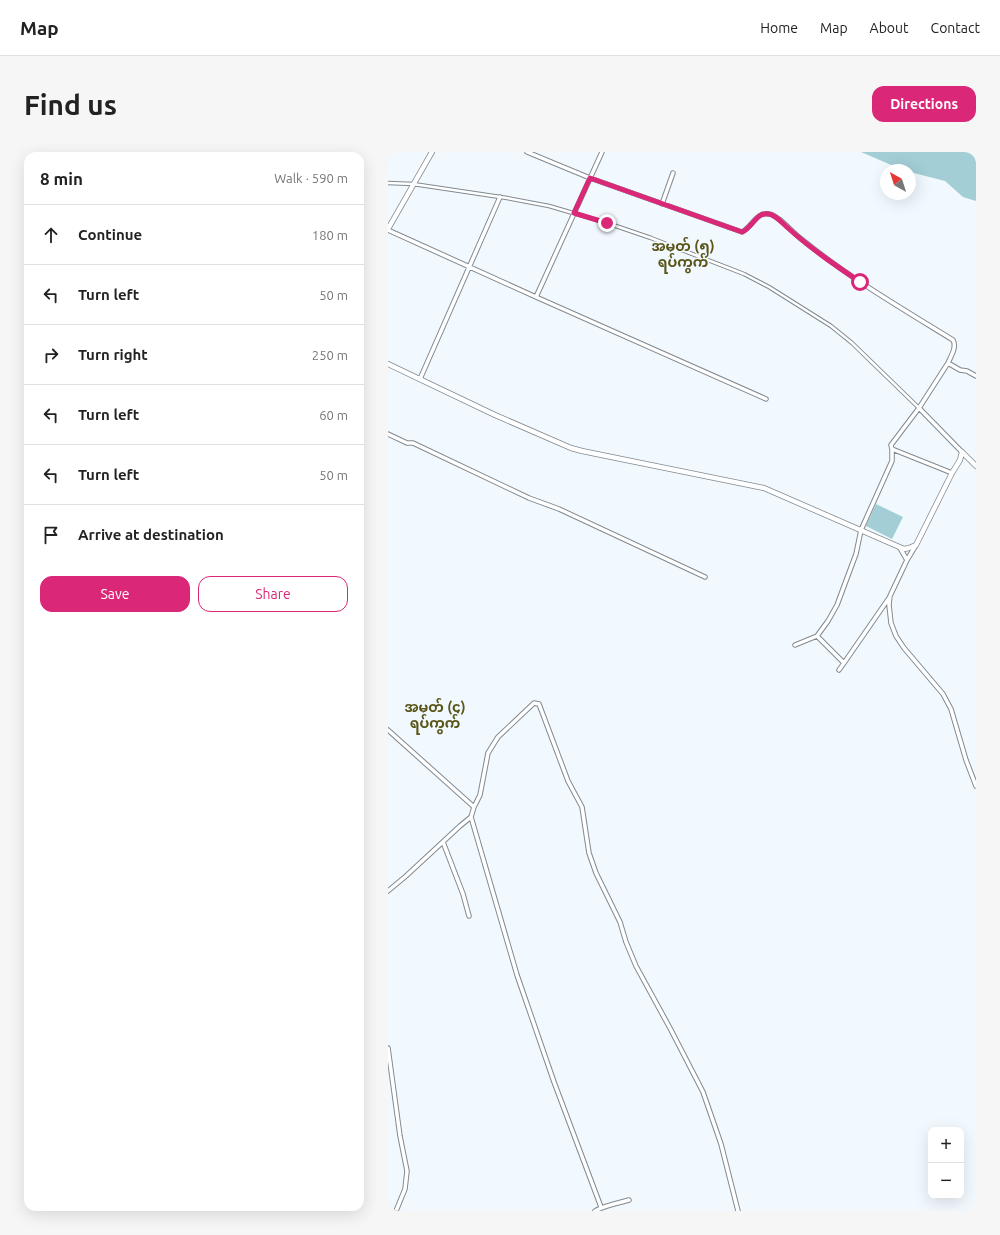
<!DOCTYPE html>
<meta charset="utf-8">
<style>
:root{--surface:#fff;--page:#f6f6f6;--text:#222;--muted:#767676;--line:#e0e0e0;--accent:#db2777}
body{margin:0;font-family:Ubuntu,"Noto Sans Myanmar",sans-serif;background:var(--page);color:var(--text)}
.controls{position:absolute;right:12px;bottom:12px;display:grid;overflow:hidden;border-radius:8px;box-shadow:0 4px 16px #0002}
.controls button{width:36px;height:36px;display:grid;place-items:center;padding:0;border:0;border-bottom:1px solid var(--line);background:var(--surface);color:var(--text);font:20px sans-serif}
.compass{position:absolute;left:492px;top:12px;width:36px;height:36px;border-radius:50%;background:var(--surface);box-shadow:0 4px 16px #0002;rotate:321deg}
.stop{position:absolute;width:12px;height:12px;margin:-9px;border:3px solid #db2777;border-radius:50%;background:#fff}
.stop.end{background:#db2777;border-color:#fff;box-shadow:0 1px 4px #0008}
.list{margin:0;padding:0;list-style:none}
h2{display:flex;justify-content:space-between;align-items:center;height:52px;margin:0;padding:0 16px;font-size:17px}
h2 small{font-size:13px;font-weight:400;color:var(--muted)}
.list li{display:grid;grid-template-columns:26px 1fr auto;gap:12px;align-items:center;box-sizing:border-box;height:60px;padding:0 16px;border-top:1px solid var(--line)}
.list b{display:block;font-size:15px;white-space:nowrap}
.list em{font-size:13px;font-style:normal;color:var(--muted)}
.actions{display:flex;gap:8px;padding:12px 16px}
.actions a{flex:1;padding:9px 0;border:1px solid var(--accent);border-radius:12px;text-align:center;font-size:14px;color:var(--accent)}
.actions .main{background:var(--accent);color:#fff}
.icon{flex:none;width:22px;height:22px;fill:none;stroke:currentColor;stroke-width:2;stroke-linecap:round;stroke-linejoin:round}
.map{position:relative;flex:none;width:588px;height:1059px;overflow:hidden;border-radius:12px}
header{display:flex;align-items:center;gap:24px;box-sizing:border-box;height:56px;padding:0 20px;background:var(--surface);border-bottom:1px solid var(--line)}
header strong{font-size:19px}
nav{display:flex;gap:22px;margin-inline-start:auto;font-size:14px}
.intro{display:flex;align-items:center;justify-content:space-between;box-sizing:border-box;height:96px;padding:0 24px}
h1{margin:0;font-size:28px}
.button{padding:10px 18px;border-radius:12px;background:var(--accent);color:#fff;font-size:14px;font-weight:700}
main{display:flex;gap:24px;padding:0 24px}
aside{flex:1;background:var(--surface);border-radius:12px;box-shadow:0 4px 16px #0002}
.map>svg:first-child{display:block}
</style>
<header>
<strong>Map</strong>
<nav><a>Home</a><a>Map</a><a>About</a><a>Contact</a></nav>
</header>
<div class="intro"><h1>Find us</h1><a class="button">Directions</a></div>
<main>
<aside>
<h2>8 min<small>Walk · 590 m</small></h2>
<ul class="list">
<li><svg class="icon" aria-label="ahead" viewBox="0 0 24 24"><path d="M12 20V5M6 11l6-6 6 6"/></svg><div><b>Continue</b></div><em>180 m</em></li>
<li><svg class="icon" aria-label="left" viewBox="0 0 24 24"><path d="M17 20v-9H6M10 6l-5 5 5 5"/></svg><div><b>Turn left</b></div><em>50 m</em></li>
<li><svg class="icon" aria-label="right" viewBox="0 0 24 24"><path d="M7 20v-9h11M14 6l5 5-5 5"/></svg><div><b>Turn right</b></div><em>250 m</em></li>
<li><svg class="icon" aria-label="left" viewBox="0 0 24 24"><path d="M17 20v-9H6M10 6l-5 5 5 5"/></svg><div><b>Turn left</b></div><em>60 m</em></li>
<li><svg class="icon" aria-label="left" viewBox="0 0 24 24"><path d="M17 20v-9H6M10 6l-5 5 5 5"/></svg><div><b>Turn left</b></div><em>50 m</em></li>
<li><svg class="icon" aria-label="arrive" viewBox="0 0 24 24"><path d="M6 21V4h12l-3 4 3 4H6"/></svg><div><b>Arrive at destination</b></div></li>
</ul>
<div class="actions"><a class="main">Save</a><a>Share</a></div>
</aside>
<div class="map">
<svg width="588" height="1059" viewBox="0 0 588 1059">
<rect width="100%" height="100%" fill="#f1f8fe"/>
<path fill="#a3ced6" d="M473 0H588V49L575 45 557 29 522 20V18H515Z
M488 352 515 365 504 387 478 374Z"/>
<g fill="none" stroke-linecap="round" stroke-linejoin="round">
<defs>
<path id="pedestrian" d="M0 31 25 32 119 46 161 54 219 71 263 86 356 122 381 135 443 174 464 191 531 256"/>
<path id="minor" d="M139 0 202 26 354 80C363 76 369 59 381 62 390 63 404 80 412 86 460 125 513 156 565 188 569 195 563 204 560 211L572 218 579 219 588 224
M214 0 148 145 378 247
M274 52 285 21
M0 78 148 145
M560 211 531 256 574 300
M32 227 112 45
M531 256 503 293 504 297 564 321
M0 282 19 291H25L141 346 171 357 317 425
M512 396 519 408 528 393
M519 408 502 444 501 453 503 471 508 484 516 496 555 542 563 557 578 608 588 634
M429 484 456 511 501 446
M407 493 429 484 440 469 449 453 468 402 473 378 504 309V297
M451 518 456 511
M0 578 86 655 92 643 100 601 110 585 146 551 151 552 180 629 194 655 201 701 208 721 232 770 238 790 248 814 283 878 315 940 333 992 350 1059
M86 655 83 665 129 823 166 930 213 1055
M55 690 75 742 81 764
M0 739 18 724 72 674 83 665
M0 896 12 984 19 1019 17 1037 8 1059
M207 1059C215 1054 231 1051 241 1048"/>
<path id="tertiary" d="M0 77 44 0
M0 212 107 263 183 296 194 299 376 336 516 397 521 396 528 393 564 321 572 308 574 300
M574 300 588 314"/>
</defs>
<use href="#pedestrian" stroke="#828a90" stroke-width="4.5"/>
<use href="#minor" stroke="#828a90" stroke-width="5.5"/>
<use href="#tertiary" stroke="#828a90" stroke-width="6"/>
<use href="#pedestrian" stroke="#fff" stroke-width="2.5"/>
<use href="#minor" stroke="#fff" stroke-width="3.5"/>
<use href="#tertiary" stroke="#fff" stroke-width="4.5"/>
</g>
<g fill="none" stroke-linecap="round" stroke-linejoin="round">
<path stroke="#db2777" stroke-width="5" d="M219 71 186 61 202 26 354 80C364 76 369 59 381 62 388 63 395 72 400 76 422 96 447 113 472 130"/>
</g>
<g text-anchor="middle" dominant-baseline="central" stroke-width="3" stroke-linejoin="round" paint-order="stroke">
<g font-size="14" font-weight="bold" fill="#5a5619" stroke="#f1f8fe">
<text x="295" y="94">အမှတ် (၅)<tspan x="295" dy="16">ရပ်ကွက်</tspan></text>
<text x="47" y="555">အမှတ် (၄)<tspan x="47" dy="16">ရပ်ကွက်</tspan></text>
</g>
</g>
</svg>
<div class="controls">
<button>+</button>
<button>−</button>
</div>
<svg class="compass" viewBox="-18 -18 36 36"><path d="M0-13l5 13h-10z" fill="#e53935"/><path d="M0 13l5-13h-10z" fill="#767676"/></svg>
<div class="stop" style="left:472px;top:130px"></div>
<div class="stop end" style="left:219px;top:71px"></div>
</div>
</main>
